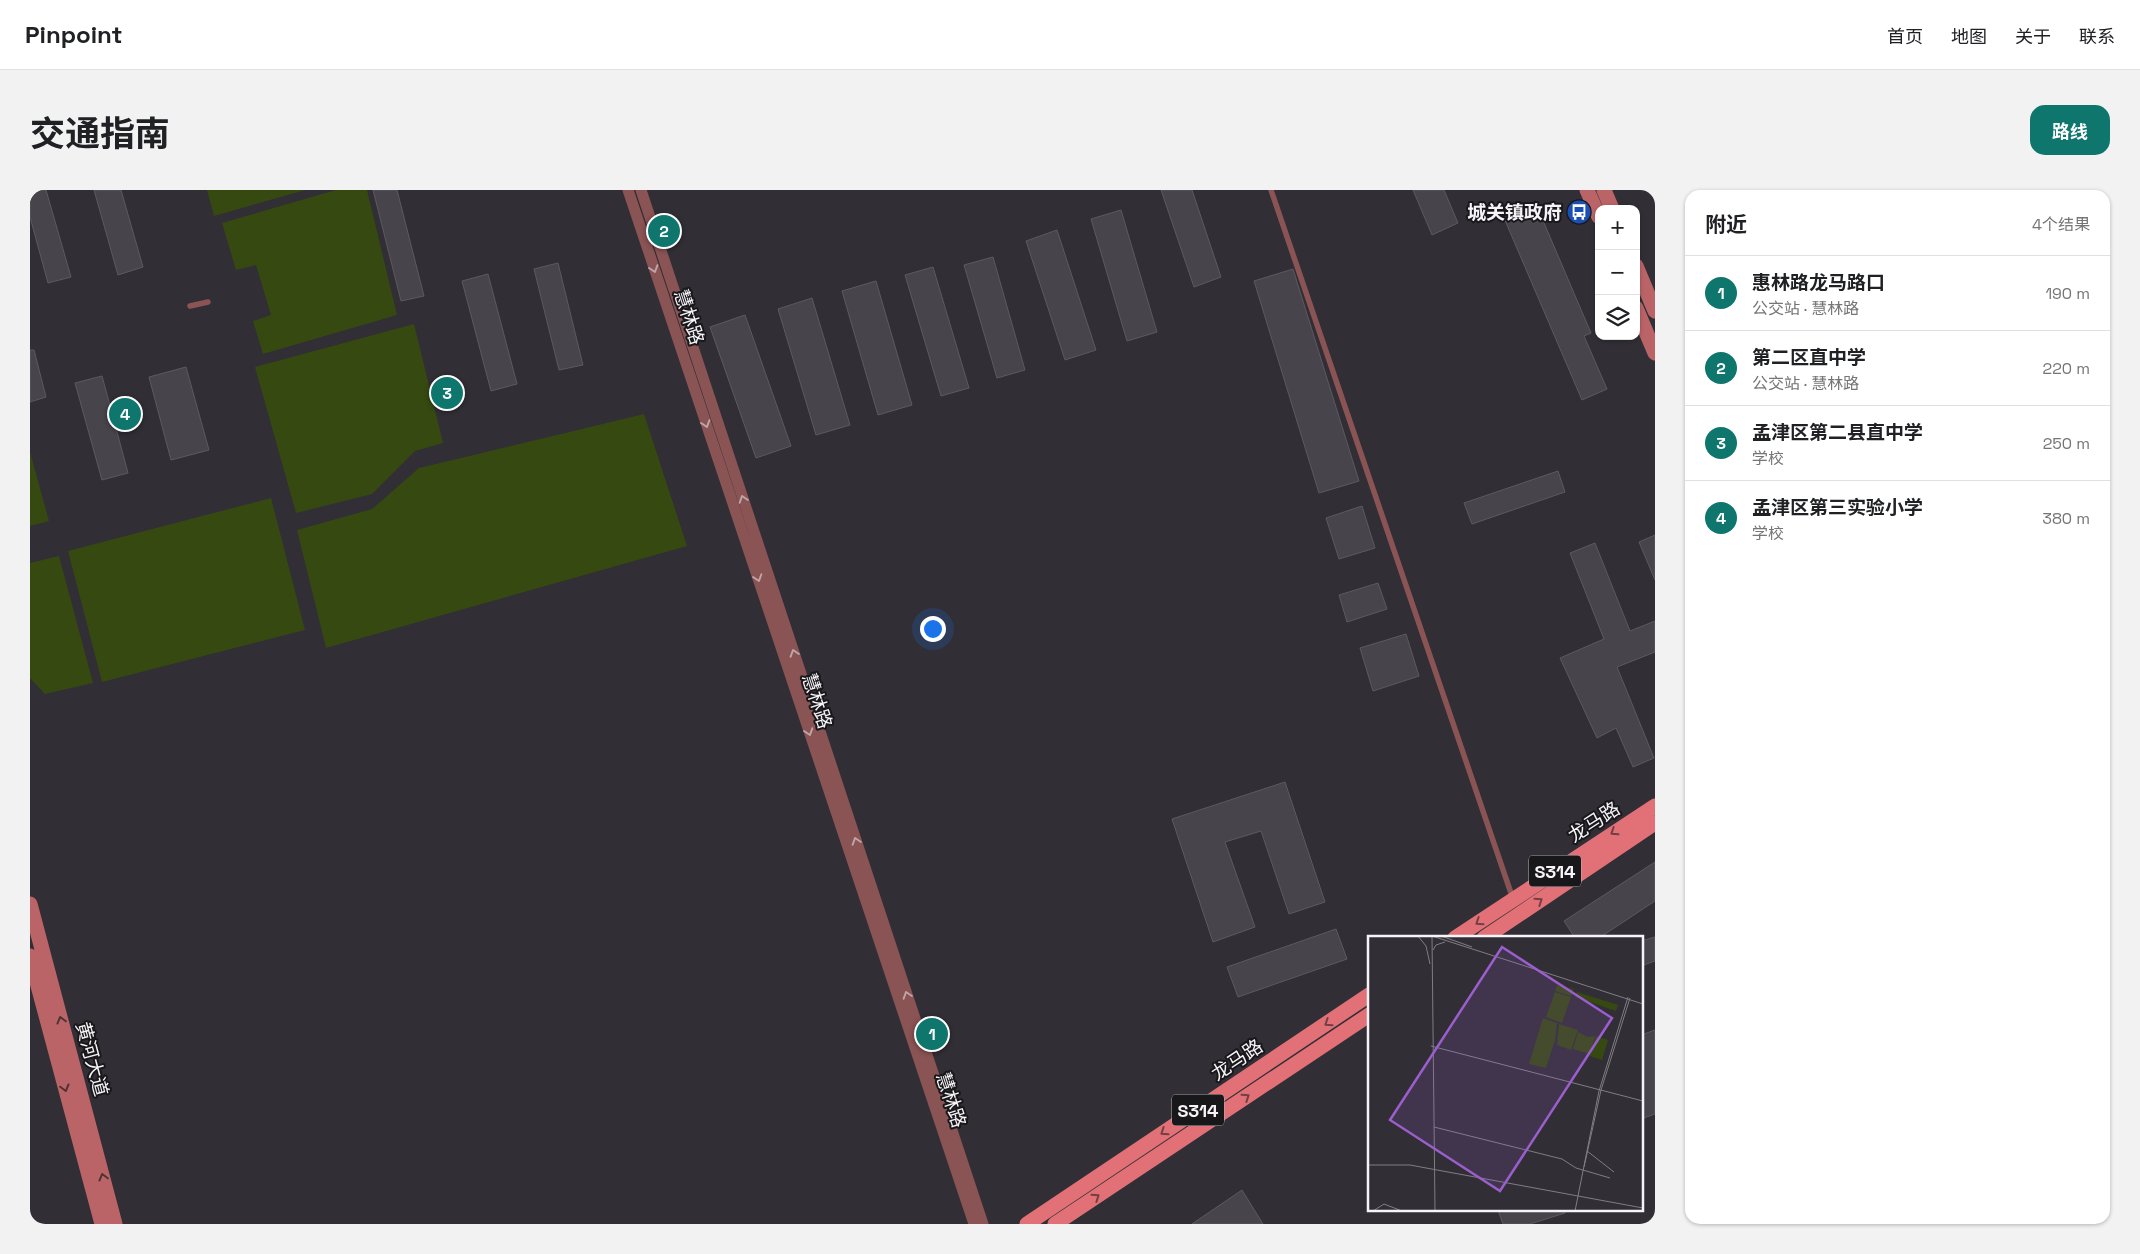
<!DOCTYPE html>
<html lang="zh">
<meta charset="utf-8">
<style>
:root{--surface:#fff;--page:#f2f2f2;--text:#202124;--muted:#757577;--line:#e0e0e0;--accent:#0f766e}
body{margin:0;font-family:"Space Grotesk","Noto Sans SC",sans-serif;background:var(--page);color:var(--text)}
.controls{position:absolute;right:15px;top:15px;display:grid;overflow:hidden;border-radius:10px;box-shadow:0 1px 4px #0004}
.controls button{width:45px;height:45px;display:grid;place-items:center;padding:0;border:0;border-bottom:1px solid var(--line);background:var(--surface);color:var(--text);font:25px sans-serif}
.you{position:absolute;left:902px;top:438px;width:18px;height:18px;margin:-12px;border:4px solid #fff;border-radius:50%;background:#1a73e8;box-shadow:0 0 0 8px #1a73e833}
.badge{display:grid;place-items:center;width:32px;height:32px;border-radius:50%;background:var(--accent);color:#fff;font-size:16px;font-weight:700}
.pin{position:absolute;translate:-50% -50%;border:2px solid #fff;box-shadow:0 1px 5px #0006}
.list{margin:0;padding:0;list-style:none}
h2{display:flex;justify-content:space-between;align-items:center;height:65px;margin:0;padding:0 20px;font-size:21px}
h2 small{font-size:16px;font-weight:400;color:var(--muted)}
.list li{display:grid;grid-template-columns:32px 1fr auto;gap:15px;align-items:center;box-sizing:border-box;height:75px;padding:0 20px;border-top:1px solid var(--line)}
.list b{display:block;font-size:19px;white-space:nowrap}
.list p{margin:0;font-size:16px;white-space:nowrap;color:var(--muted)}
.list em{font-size:16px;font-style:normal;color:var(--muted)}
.icon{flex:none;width:28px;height:28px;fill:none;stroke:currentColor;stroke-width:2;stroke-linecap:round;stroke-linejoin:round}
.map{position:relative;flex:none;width:1625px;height:1034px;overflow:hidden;border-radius:15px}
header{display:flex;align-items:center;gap:30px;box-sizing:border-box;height:70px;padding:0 25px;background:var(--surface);border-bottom:1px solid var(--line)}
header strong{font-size:24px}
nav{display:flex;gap:28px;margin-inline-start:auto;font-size:18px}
.intro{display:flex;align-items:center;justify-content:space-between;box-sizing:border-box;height:120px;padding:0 30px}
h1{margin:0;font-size:35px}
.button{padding:12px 22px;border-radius:15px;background:var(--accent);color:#fff;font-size:18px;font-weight:700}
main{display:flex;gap:30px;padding:0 30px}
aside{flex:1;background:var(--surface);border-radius:15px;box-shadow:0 1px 4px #0004}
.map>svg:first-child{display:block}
</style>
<header>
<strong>Pinpoint</strong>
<nav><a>首页</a><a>地图</a><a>关于</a><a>联系</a></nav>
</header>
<div class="intro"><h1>交通指南</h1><a class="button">路线</a></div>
<main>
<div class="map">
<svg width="1625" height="1034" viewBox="0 0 1625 1034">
<rect width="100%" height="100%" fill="#312e35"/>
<path fill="#364911" d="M177 0H275L184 26Z
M306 0H337L367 125 233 164 223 131 241 125 226 75 206 80 192 33Z
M384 134 413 253 385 261 342 304 266 323 225 177Z
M614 224 657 356 296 458 267 340 342 319 389 278Z
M0 262 19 331 0 336Z
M241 308 275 440 72 492 38 361Z
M29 366 63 493 15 504 0 488V373Z"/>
<path fill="#48444c" stroke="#5d5961" d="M0 0H16L41 87 18 93 0 27Z
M64 0H91L113 77 88 85Z
M343 0H367L394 106 371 111Z
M1131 0H1162L1191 87 1164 97Z
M1383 0H1414L1428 33 1402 45Z
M1506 14 1561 143 1554 146 1577 199 1552 210 1474 28Z
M1091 20 1127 142 1097 151 1061 29Z
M1027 40 1066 160 1035 170 996 51Z
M963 67 995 180 967 188 934 75Z
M528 73 553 175 529 180 504 79Z
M903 77 939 198 911 206 875 85Z
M1263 79 1329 291 1289 303 1224 91Z
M458 84 487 194 461 201 432 91Z
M846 91 882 215 848 225 812 101Z
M782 108 820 235 786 245 748 119Z
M715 125 761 256 726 268 680 137Z
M0 160H4L16 207 0 212Z
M156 177 179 260 141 270 119 187Z
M72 186 98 283 72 290 45 193Z
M1528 281 1535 302 1442 334 1434 313Z
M1332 316 1345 358 1309 369 1296 328Z
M1625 345V390L1609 352Z
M1565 353 1600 441 1625 431V462L1587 477 1624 568 1603 577 1586 538 1567 548 1530 468 1574 449 1540 363Z
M1348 393 1357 419 1317 432 1309 405Z
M1376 444 1389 486 1343 501 1330 458Z
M1255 592 1295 712 1259 724 1231 641 1195 652 1225 737 1183 752 1142 629Z
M1625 672V711L1569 748H1545L1534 731Z
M1306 739 1317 769 1208 807 1197 777Z
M1625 747V771L1611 776V751Z
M1625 840V924L1611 929V845Z
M1212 1000 1233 1034H1162Z
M1468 1020H1534L1535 1023 1500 1034H1473Z"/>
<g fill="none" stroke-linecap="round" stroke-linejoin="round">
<path stroke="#8a5354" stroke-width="5.5" d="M1241 0 1483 709
M160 116 178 112"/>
<path stroke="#8a5354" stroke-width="11" d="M598 0 944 1034
M611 0 953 1034"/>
<path stroke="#bb6468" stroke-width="15" d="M1557 0 1569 27
M1574 0 1582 19
M1606 76 1625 121
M1606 118 1625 163
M0 714 85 1034
M0 766 72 1034"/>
<path stroke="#e17177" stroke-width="15" d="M1425 748 1625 616
M1454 748 1625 633
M997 1034 1339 805
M1025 1034 1339 825"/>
</g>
<defs><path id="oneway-chevron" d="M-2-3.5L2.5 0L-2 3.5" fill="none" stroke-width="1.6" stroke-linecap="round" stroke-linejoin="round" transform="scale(1.25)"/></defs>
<g stroke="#c0a4a6">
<use href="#oneway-chevron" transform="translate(624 79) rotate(72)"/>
<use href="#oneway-chevron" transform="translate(676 234) rotate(72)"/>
<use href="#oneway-chevron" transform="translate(713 309) rotate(-108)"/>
<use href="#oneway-chevron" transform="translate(728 388) rotate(72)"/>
<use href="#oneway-chevron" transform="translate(764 463) rotate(-108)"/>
<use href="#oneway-chevron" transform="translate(779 542) rotate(72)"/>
<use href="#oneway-chevron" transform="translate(826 651) rotate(-108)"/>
<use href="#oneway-chevron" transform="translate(877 805) rotate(-108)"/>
</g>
<g stroke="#723f44">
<use href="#oneway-chevron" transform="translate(1584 642) rotate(147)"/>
<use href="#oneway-chevron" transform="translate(1509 711) rotate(-34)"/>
<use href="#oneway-chevron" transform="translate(1449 732) rotate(146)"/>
<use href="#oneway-chevron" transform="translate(1298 833) rotate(146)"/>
<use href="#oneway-chevron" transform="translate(1216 907) rotate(-34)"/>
<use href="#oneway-chevron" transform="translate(1134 942) rotate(146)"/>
<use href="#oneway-chevron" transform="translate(1066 1007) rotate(-34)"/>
</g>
<g stroke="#513235">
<use href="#oneway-chevron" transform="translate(31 830) rotate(-105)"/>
<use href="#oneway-chevron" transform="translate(35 898) rotate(75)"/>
<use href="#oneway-chevron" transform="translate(73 987) rotate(-105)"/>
</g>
<defs>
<symbol id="bus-disc" viewBox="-11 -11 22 22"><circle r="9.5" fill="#1a4fb4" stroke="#18171a"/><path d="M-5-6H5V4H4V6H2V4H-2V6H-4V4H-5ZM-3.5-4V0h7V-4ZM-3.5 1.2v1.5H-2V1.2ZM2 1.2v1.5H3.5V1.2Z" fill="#fff"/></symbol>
</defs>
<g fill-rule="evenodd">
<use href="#bus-disc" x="1535" y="8" width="28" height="28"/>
</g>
<g text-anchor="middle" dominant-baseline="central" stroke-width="4" stroke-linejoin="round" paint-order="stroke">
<g fill="#18171a" stroke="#b3b2b5" stroke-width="1">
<rect x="1499" y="665.5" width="52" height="31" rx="4"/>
<rect x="1142" y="904.5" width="52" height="31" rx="4"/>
</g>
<g font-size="18" font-weight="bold" fill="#f6f4f8">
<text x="1525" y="681">S314</text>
<text x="1168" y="920">S314</text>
</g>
<g font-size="19" font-weight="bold" fill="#f6f4f8" stroke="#18171a" text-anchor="end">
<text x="1532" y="22">城关镇政府</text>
</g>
<g font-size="19" fill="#f6f4f8" stroke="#18171a">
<text transform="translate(659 127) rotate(72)">慧林路</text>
<text transform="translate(787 511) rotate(72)">慧林路</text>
<text transform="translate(1564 632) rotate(-33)">龙马路</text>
<text transform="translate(62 869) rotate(75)">黄河大道</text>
<text transform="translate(1207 870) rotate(-34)">龙马路</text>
<text transform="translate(921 910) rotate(72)">慧林路</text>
</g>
</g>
<g transform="translate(1338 746)">
<rect width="275" height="275" fill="#312e35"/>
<path d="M189 49 206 53 203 60 187 55ZM187 56 203 61 194 87 178 81ZM209 56 250 69 248 75 207 61ZM175 82 189 87 187 104 178 132 161 128ZM191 88 210 94 203 114 189 109ZM210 96 220 101 227 100 222 118 205 113ZM228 100 240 104 234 124 222 120Z" fill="#364911"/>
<path fill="none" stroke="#807d83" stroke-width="1" d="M50 0 58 10 62 28M64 0 67 275M64 0 275 68M73 0 104 11M65 14 68 9 77 6M63 110 275 165M66 191 194 223 208 232 242 242M219 215 246 236M0 229H42L275 272M216 231 233 154 262 62M5 275 16 268 34 275M207 275 231 155 260 61"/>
<path fill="#9a5ecd" fill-opacity="0.15" stroke="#9a5ecd" stroke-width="2.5" d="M134 11 244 82 132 255 22 184Z"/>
<rect width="275" height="275" fill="none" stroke="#f6f4f8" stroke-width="2.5"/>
</g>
</svg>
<div class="controls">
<button>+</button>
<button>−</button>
<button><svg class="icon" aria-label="layers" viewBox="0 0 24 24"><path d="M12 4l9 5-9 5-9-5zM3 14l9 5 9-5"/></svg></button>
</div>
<div class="you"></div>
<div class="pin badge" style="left:902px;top:844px">1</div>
<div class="pin badge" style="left:634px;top:41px">2</div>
<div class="pin badge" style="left:417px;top:203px">3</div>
<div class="pin badge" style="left:95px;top:224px">4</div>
</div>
<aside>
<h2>附近<small>4个结果</small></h2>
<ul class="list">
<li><span class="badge">1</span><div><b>惠林路龙马路口</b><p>公交站 · 慧林路</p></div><em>190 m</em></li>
<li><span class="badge">2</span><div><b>第二区直中学</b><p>公交站 · 慧林路</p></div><em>220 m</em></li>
<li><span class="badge">3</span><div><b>孟津区第二县直中学</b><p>学校</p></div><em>250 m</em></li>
<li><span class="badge">4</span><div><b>孟津区第三实验小学</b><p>学校</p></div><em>380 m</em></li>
</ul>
</aside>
</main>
